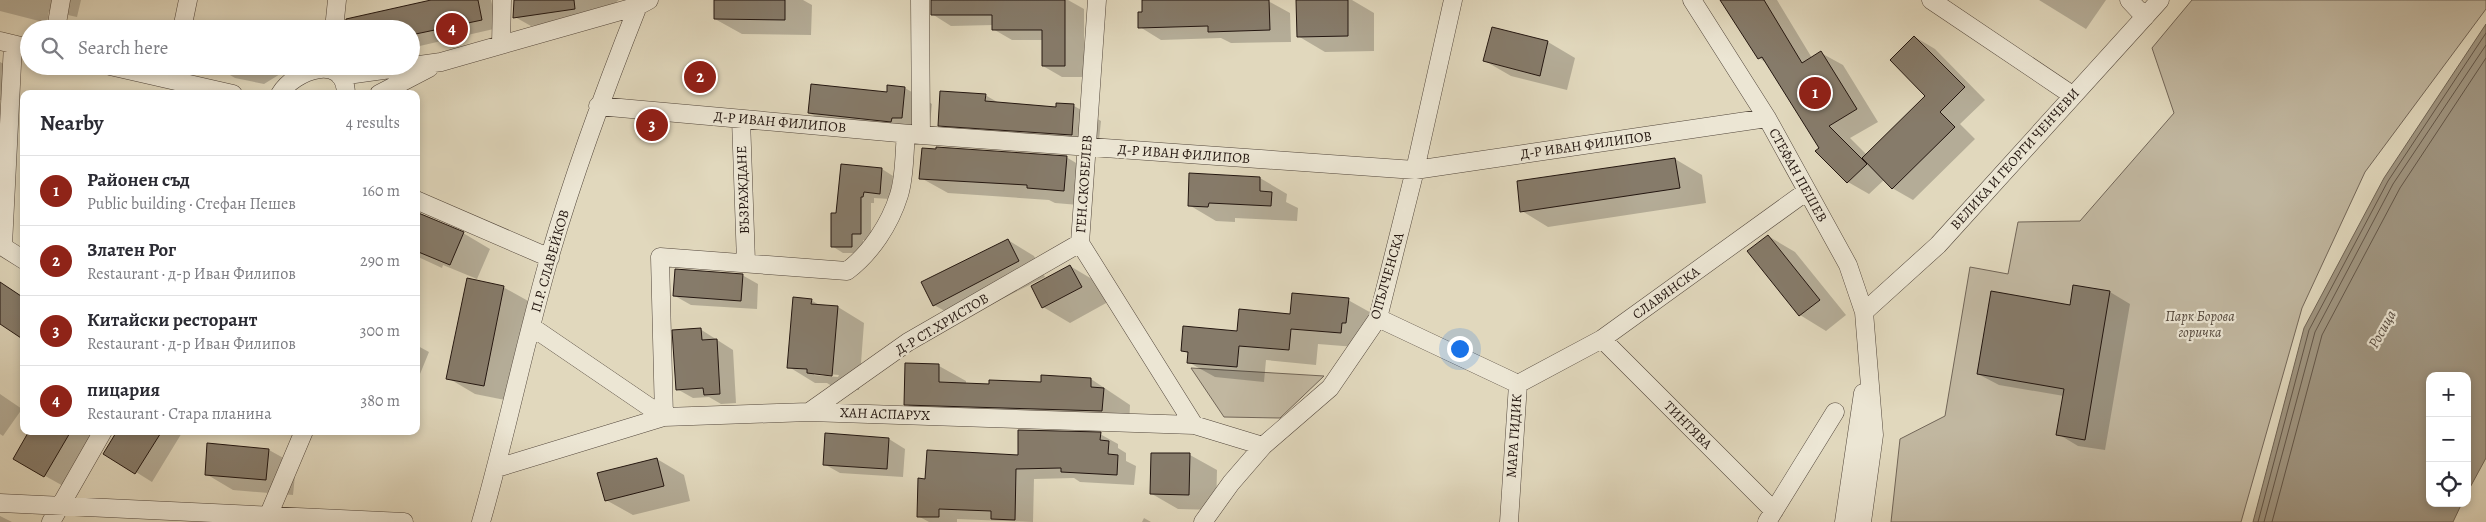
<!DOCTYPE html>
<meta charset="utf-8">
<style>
:root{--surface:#fff;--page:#f7f7f7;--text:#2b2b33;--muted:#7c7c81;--line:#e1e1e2;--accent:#8f2418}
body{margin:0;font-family:Alegreya,serif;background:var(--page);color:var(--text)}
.controls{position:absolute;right:15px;bottom:15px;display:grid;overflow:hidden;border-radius:10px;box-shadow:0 2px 8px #0003}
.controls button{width:45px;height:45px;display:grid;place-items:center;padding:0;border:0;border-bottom:1px solid var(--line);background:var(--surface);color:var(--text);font:25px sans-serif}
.you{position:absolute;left:1459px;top:348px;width:18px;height:18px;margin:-12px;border:4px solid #fff;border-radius:50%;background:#1a73e8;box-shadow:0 0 0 8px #1a73e833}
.badge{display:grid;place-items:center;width:32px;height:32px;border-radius:50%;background:var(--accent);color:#fff;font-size:16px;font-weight:700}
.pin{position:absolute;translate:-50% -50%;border:2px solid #fff;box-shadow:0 1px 5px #0006}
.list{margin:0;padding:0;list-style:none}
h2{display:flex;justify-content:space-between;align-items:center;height:65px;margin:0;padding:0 20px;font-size:21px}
h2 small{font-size:16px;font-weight:400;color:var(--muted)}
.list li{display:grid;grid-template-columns:32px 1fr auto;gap:15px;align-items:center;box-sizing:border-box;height:70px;padding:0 20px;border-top:1px solid var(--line)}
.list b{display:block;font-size:19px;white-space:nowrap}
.list p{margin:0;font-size:16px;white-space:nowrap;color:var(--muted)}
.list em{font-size:16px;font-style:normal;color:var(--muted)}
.icon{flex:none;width:28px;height:28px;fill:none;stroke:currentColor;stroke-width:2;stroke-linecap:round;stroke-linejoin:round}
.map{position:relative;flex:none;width:2486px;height:522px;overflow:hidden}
.search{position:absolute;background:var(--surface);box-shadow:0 2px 8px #0003;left:20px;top:20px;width:400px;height:55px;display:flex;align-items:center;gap:12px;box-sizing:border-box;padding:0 18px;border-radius:28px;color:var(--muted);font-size:19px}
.panel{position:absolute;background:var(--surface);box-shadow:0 2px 8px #0003;left:20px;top:90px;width:400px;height:345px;border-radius:10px}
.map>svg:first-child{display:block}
</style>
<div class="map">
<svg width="2486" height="522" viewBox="0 0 2486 522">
<rect width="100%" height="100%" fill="#e1d8bd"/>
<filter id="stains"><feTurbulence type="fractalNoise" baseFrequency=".004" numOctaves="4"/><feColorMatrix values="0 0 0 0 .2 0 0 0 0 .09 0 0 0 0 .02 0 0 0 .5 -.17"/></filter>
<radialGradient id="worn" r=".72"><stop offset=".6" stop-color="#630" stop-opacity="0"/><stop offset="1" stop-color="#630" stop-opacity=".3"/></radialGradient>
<path fill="#c1b7a0" stroke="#726658" d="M2192 0H2486V9L2365 172 2302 308 2241 522H1891L1900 439 1945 416 1970 267 2008 274 2018 222 2080 221 2174 113 2152 48Z
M1191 368 1324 376 1280 418 1224 417Z"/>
<path fill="#a09682" stroke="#6e6354" d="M2486 24V458L2467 493V376H2430V503H2462L2453 522H2253L2304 328 2384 178Z"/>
<path fill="#0003" fill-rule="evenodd" d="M0 0H81L77 17 49 11 47 23 0 11Z
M436 0H491L498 28 411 48V29Z
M515 0H619L596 17 531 26 515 17Z
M715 0H803L812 5 811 35 742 34 715 19Z
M932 0H1068L1084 9V77H1062L1043 66V40H1012L993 29V25L951 26 932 14Z
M1143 0 1268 1 1290 13 1291 42 1231 43 1221 38 1161 40 1140 27 1143 14Z
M1297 0H1352L1374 13V51L1325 52 1298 36Z
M1722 0H1777L1812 58 1821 53 1843 65 1878 122 1850 138 1867 155 1927 96 1915 37 1935 49 1985 100 1960 124 1975 139 1913 200 1892 188 1884 180 1869 194 1848 182 1820 148 1768 64 1759 58Z
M2039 0H2106L2086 29Z
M1492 29 1548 42 1575 58 1567 90 1511 76 1485 61Z
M0 62 17 71 9 102 0 100Z
M226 66H282L285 71 264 84 235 78 225 72Z
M905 88 932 104 929 133 836 128 809 113Z
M985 95 999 103 1057 108 1058 104 1074 106 1101 121 1098 150 966 140 939 125Z
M1066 157 1093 173 1091 206 1055 203 1049 200 948 193 921 178Z
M1675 159 1702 175 1706 203 1548 227 1522 211Z
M843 165 882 169 893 176 890 199 874 198V203H871V240H863V253H843L832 246Z
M1191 175 1260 178 1287 194 1286 202 1298 208 1297 221 1235 218V222L1216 221 1189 205Z
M416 213 463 233 490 249 477 279 443 265 442 268 416 256Z
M1768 236 1795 252 1846 315 1826 331 1800 315Z
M1008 240 1034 256 1045 277 961 320 934 305Z
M1070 266 1097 282 1108 302 1070 323 1043 307Z
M742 275 758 284 757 309 691 305 675 296Z
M503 287 530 302 510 401 475 394 448 378Z
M2110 292 2130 304 2105 450 2078 446 2058 434 2064 396 1999 385 1978 374 2071 306Z
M811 300 821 306 838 307 864 323 859 390 835 388 827 383H815L789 367ZM814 373 839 375 838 377 814 375Z
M1348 300 1375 315 1368 348 1318 344 1316 365 1266 360 1264 382 1215 377 1188 362 1189 354 1182 350 1291 315Z
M700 329 733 350 736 403 721 404 709 397 693 398 677 389Z
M416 345 429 352 420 374 416 373Z
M907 365 939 366 966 381V384L1042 383 1091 379 1130 405 1129 426 932 419 906 404Z
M0 394 22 409 3 436 0 434Z
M30 431H98L65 487 15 459Z
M119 431H183L152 482 136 472Z
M1100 434 1118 444V448L1126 453V461L1136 466 1134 485 1080 482 1074 478 1034 479 1033 522 957 519V522H929L918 516 926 480Z
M827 435 889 439 905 449 903 477 840 473 824 464Z
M269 450 296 465 293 495 233 490 206 474Z
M1190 455 1217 470 1216 510 1178 509 1152 494Z
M657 459 684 475 690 501 633 515 606 500Z
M0 516 12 522H0Z
M1144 518 1151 522H1142Z"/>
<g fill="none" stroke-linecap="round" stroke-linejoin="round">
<path stroke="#625649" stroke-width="1" d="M2258 522 2309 330 2388 181 2486 33
M2264 522 2315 332 2393 184 2486 45
M2272 522 2322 335 2400 188 2486 58"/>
</g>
<path fill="#867b6a" stroke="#231610" d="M431 0H478L482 20 411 35V29H345L346 19Z
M514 0H574L575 9 513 18Z
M714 0H785V20L714 19Z
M931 0H1065V66H1042V30H992V15H931Z
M1142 0H1269L1270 30 1208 32V26L1138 28V12H1142Z
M1296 0H1348V36L1297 37Z
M1720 0H1764L1802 63 1821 51 1857 109 1829 126 1867 164 1847 183 1815 151 1819 148 1762 57 1758 59Z
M1492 27 1548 41 1540 76 1483 61Z
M1914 36 1965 87 1940 112 1955 127 1892 189 1862 158 1925 96 1890 60Z
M811 84 887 92V85L905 87 902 118H892L891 122 808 113Z
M940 91 986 94 985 101 1056 107V103L1074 104 1072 135 938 126Z
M936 147 1067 156 1064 191 1027 188V185L919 179 922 148 936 149Z
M1675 158 1680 188 1520 212 1517 181Z
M841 164 882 168 880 194 864 192 863 197H861V234H852V247H831V213H836Z
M1189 173 1260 177V191L1272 192 1271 206 1209 203 1208 207 1188 206Z
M416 212 464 232 450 265 416 251Z
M1768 235 1820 300 1799 316 1747 251Z
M1008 239 1019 261 933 306 921 282Z
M1070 265 1082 287 1042 308 1031 286Z
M675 269 743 274 741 301 673 296Z
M467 278 504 286 484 386 446 379Z
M0 282 24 298V340L0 324Z
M2073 285 2110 291 2085 440 2056 435 2064 389 1977 374 1991 291 2070 305Z
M1292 293 1349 298 1346 323H1342L1341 333 1291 329 1289 350 1239 346 1237 367 1187 363 1188 352 1181 351 1183 326 1237 331 1239 309 1290 314Z
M793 297 812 299 811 304 838 306 832 376 807 373V369L787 368Z
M701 328 702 340 717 339 720 394 704 395 703 388 676 390 672 330Z
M905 363 939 364V382L989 384V380L1041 382V375L1091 378V387L1104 388 1102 411 904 405Z
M1018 430 1101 432 1100 440 1109 441 1108 454 1118 455 1117 475 1061 472V468L1016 469 1015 520 991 519V511L939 509V517H917L918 478 925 479 927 450 1018 455Z
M29 431H71L44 477 13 459Z
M117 431H162L135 474 103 454Z
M825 433 889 438 887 469 823 465Z
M207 443 269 449 266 480 205 475Z
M1151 453H1190L1189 495 1150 494Z
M657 458 664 486 605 501 597 473Z"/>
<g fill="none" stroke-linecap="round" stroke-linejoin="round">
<defs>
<path id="minor" d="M920 0 921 135
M1097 0 1080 243 1194 425
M1692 0 1767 118 1848 265 1864 312 1874 435 1862 522
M1931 0 2072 95
M2129 0 2145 17
M56 29 61 0
M182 29 188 0
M334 29 337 0
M0 41 29 48
M501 44 502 0
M110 66 233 94
M340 76 441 62 638 6 649 0
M280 94C294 70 345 52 346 94
M379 94 429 68
M598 106 921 135 1415 170 1767 118
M741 119 746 262
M416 200 550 258
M0 245 24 260
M3 245 13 44
M1864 312 1938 245 2160 0
M1378 318 1518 384 1509 522
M532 327 664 417 809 412 1194 425 1263 446
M1602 339 1774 511
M1518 384 1602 339 1807 191
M809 412 908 342 1080 243
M497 468 664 417 660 257 847 271C871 253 890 224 899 195 905 176 904 154 906 134
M0 503 404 522
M269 514 304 431
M51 522 103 431
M481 522C506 435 524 346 549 259 574 173 605 89 638 6
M1203 522 1231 483 1263 446 1330 388 1378 318 1415 170 1453 0
M1767 522 1835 412
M1844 522 1863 393"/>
</defs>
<use href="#minor" stroke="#52463b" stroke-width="19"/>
<use href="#minor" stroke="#ece6d4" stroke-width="18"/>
</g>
<g text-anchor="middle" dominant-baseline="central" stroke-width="4.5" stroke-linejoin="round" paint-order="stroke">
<g font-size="14" fill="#231610" stroke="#ece6d4">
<text transform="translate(780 122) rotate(5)">Д-Р ИВАН ФИЛИПОВ</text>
<text transform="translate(1586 145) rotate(-8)">Д-Р ИВАН ФИЛИПОВ</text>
<text transform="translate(1184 154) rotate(4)">Д-Р ИВАН ФИЛИПОВ</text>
<text transform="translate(2015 159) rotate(-48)">ВЕЛИКА И ГЕОРГИ ЧЕНЧЕВИ</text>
<text transform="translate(1798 175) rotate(61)">СТЕФАН ПЕШЕВ</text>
<text transform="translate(1084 184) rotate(-86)">ГЕН.СКОБЕЛЕВ</text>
<text transform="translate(743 190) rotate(-92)">ВЪЗРАЖДАНЕ</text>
<text transform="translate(550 261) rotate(-74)">П.Р. СЛАВЕЙКОВ</text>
<text transform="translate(1387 276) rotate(-74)">ОПЪЛЧЕНСКА</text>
<text transform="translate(1666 293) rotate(-36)">СЛАВЯНСКА</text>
<text transform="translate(942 324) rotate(-31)">Д-Р СТ.ХРИСТОВ</text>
<text transform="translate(885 414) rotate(2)">ХАН АСПАРУХ</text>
<text transform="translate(1688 425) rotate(45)">ТИНТЯВА</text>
<text transform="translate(1514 436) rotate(-86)">МАРА ГИДИК</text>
</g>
<g font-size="14" font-style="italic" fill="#52463b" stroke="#ece6d4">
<text x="2200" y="316">Парк Борова<tspan x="2200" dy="16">горичка</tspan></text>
</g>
<g font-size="15" font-style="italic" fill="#55493e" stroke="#ece6d4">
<text transform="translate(2382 329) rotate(-61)">Росица</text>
</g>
</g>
<rect width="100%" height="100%" filter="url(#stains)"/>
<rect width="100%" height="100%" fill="url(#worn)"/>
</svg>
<div class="controls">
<button>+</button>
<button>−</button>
<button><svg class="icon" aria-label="locate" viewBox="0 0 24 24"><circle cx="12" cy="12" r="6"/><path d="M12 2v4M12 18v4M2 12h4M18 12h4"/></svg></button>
</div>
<div class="you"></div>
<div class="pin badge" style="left:1815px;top:93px">1</div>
<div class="pin badge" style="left:700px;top:77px">2</div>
<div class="pin badge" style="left:652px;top:125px">3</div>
<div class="pin badge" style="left:452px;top:29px">4</div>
<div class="search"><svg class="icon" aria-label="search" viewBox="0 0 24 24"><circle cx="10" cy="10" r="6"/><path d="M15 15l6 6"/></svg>Search here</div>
<section class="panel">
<h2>Nearby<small>4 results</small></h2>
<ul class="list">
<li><span class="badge">1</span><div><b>Районен съд</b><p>Public building · Стефан Пешев</p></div><em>160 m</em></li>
<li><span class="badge">2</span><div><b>Златен Рог</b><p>Restaurant · д-р Иван Филипов</p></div><em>290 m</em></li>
<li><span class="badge">3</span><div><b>Китайски ресторант</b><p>Restaurant · д-р Иван Филипов</p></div><em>300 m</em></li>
<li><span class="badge">4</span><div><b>пицария</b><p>Restaurant · Стара планина</p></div><em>380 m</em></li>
</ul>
</section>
</div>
